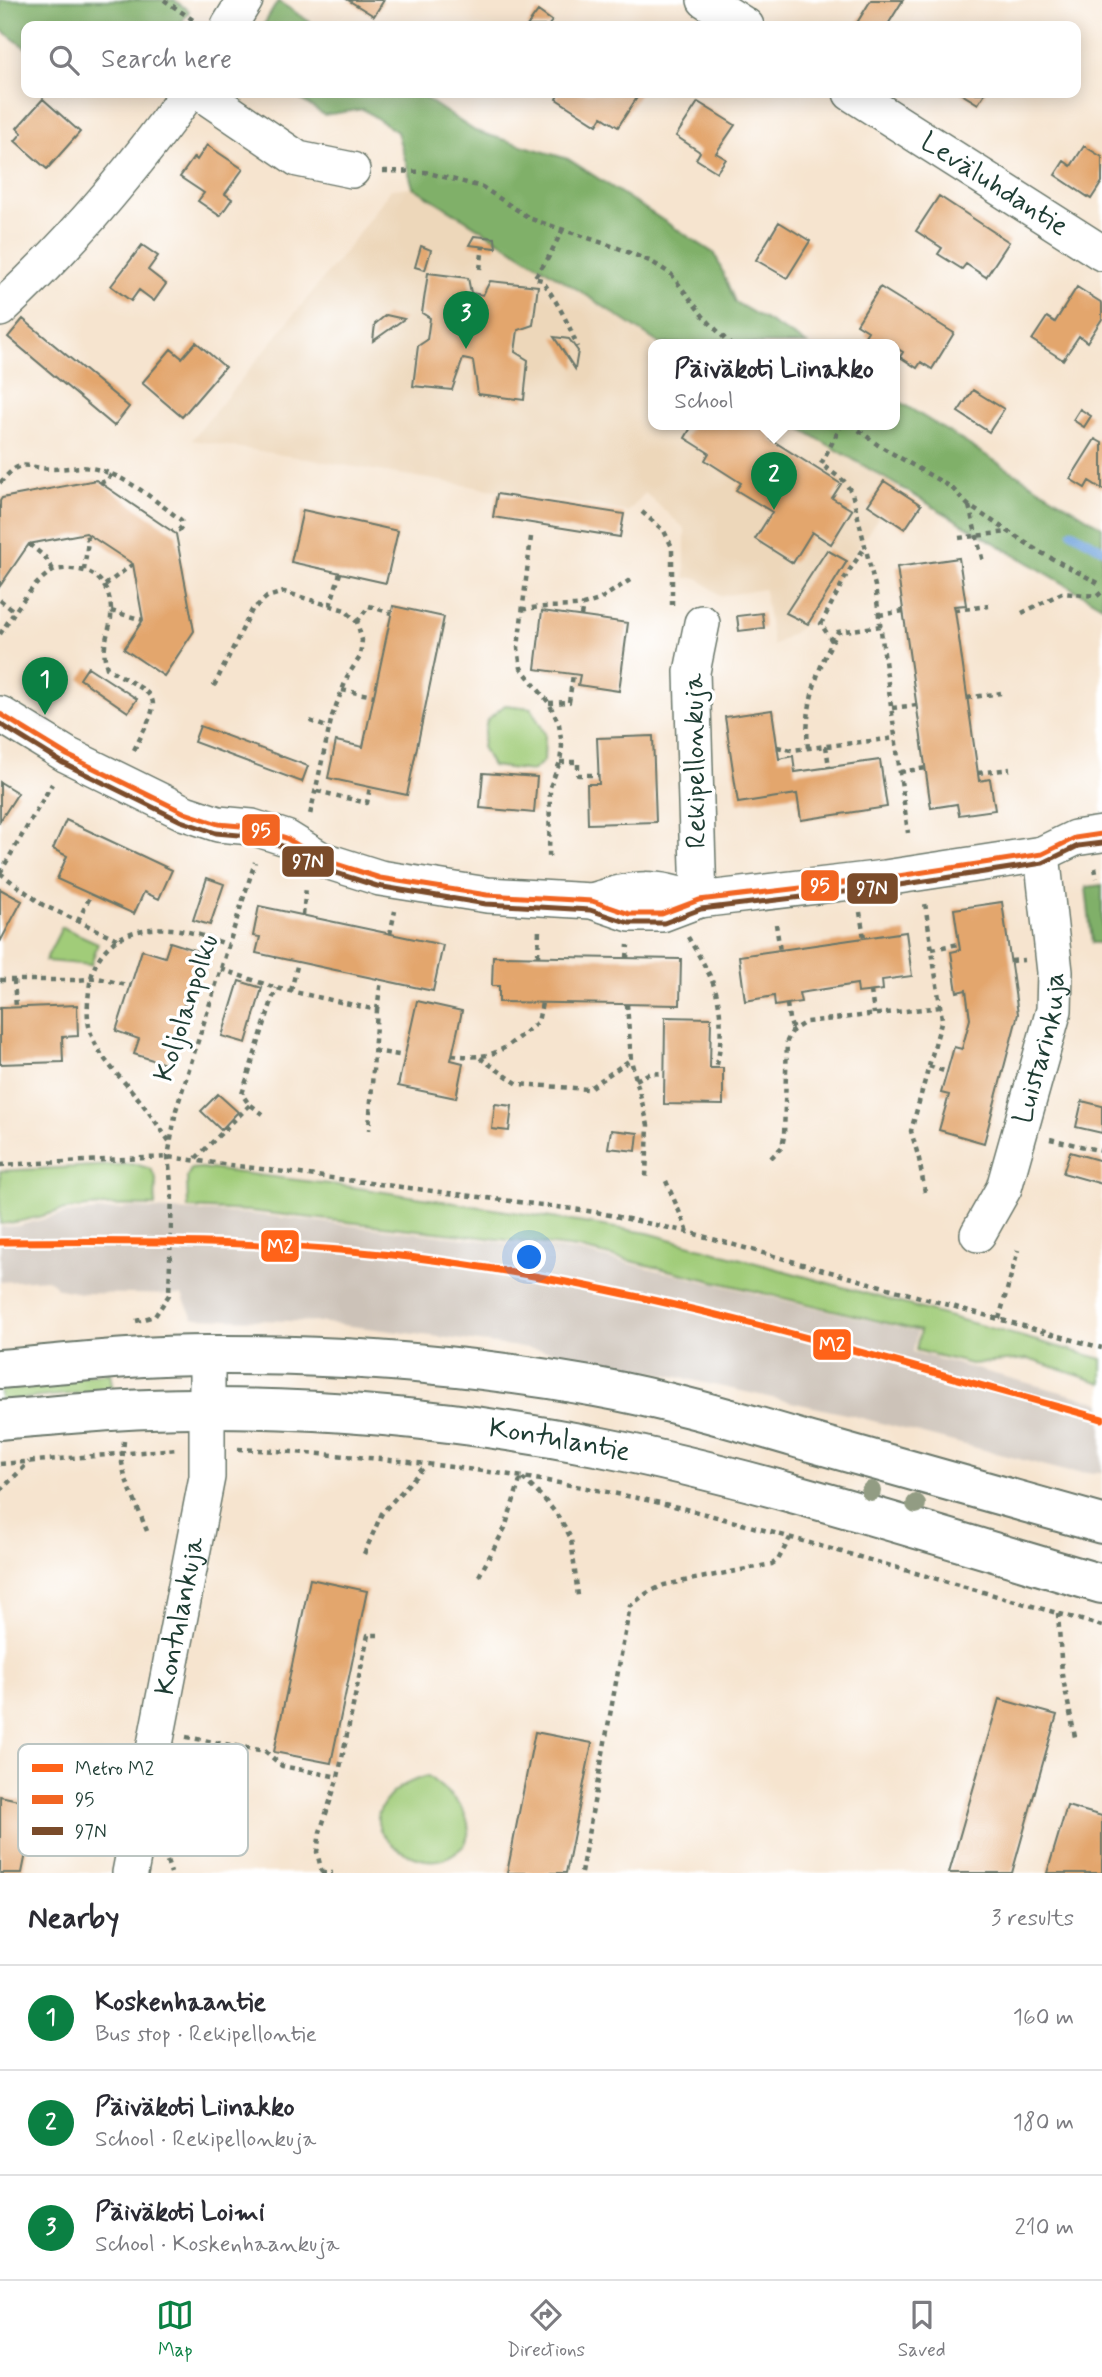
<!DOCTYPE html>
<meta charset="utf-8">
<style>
:root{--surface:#fff;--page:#f2f2f3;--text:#2b2b33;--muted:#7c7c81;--line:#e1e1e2;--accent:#0b8043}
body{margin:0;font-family:Mynerve,sans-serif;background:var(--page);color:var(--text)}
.you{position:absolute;left:530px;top:1258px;width:24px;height:24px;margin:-18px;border:5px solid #fff;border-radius:50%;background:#1a73e8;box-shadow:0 0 0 10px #1a73e833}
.badge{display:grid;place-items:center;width:46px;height:46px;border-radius:50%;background:var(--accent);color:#fff;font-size:23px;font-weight:700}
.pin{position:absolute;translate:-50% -58px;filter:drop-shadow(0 2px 4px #0008)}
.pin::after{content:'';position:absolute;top:37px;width:24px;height:21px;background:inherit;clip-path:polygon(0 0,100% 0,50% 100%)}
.popup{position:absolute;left:648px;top:339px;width:252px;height:91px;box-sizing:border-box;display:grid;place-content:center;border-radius:14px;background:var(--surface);filter:drop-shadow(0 2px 5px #0005);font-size:23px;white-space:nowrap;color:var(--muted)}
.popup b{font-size:26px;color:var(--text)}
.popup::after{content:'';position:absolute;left:50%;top:100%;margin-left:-14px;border:14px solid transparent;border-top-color:var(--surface)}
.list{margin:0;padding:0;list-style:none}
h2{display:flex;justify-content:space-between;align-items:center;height:91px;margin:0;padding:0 28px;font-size:30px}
h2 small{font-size:23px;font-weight:400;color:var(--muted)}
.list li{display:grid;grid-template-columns:46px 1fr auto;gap:21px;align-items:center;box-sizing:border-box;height:105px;padding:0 28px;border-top:2px solid var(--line)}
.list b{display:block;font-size:26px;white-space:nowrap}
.list p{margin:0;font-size:23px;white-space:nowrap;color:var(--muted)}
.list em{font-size:23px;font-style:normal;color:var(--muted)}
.icon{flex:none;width:38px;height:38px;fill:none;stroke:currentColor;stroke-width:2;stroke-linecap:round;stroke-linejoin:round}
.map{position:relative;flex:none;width:1102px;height:1873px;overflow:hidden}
.search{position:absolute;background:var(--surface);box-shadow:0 4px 18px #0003;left:21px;right:21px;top:21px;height:77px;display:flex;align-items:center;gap:18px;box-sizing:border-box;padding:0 24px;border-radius:14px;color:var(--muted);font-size:26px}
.sheet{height:406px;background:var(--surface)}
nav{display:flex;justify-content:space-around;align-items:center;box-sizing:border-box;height:98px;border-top:2px solid var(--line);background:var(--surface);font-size:19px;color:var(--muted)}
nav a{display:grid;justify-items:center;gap:4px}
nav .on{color:var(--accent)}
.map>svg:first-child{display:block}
</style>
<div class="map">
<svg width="1102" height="1873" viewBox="0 0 1102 1873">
<rect width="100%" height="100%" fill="#fff"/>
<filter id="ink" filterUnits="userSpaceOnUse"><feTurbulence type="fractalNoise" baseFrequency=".0143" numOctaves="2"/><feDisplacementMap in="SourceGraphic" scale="14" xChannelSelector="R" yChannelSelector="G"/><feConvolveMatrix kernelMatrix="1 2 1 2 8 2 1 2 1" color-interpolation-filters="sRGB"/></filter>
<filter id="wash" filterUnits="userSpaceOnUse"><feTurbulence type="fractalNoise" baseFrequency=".00686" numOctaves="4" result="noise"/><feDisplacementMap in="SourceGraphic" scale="28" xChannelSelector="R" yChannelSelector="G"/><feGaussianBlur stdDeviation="1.57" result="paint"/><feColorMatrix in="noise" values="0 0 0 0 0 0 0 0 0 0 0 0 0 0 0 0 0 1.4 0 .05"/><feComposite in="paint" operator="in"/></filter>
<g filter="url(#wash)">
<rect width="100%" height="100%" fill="#f6e4cf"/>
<path fill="#edd7ba" d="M413 187 580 291 660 344H653V424H793L898 487 811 620 773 646 764 589 721 596 698 578H685V529L645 493 628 512 192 440 347 249 391 189Z"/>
<path fill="#ccc2b8" d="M132 1208 250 1214 576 1251 917 1332 913 1352 1102 1403V1473L1069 1472 850 1415 568 1353 319 1322 193 1318 182 1295 81 1293 59 1289 47 1279 0 1282V1227L17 1226 64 1214Z"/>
<path fill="#a1cc79" stroke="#608456" stroke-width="2" d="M505 705 531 708 545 734 544 761 532 771 492 766 482 747 487 720Z
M62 927 98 943 91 965 45 961Z
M135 1164 151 1169 156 1179 155 1206C124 1205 90 1205 60 1211 40 1216 21 1223 0 1224V1171Z
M201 1168 345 1186 648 1233 1102 1359V1383L1028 1359 971 1364 916 1350 920 1331 577 1248 250 1211 188 1208 187 1177 191 1169Z
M110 1373 113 1390 0 1401V1384Z
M428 1776C445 1791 473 1809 468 1835 466 1841 466 1845 460 1849 454 1854 445 1859 437 1860 413 1864 365 1836 381 1808 391 1790 408 1781 428 1776Z"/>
<path fill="#80b069" stroke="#50764e" stroke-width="2" d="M0 0H174L189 11 179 26H26V48L0 29Z
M278 1 316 26H263Z
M291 93H417L475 131 568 159 715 254 735 302 807 344H660L580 291 413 187 397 132 363 109 324 115Z
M895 399 1102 527V606L793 424H895Z
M1102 885V943H1092L1086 887Z"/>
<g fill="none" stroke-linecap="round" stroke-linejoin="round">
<path stroke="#6fa3db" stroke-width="9" d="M1072 532 1102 549"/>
</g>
<g id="blocks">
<path fill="#e3a66d" d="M348 0H384L374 16Z
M871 0H903L887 26H855Z
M538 11 552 21 548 26H527Z
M559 93H640L618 127 602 117 597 125 556 99Z
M960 93H985L978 104Z
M43 99 80 132 47 169 15 141 22 133 17 128Z
M698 102 735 125 716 153 726 159 717 172 696 159 700 152 676 136Z
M207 145 243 169 225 194 232 199 220 216 198 201 204 193 180 177 194 157 197 160Z
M1084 146 1102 157V182L1091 199 1055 175 1064 161 1071 166Z
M939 196 1009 242 986 277 966 264 962 269 938 254 942 248 916 231Z
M779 222 810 241 787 278 756 260Z
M474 236 495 238 496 248 469 245Z
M142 245 158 256 148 270 166 284 154 301 139 290 131 301 111 286Z
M421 246 431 250 425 270 415 267Z
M428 273 468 278 471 293 483 295 490 281 538 286 533 325 518 330 515 352 528 360 524 400 478 394 473 361 463 359 452 390 413 386 418 346 427 340 430 318 422 313Z
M880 287 954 333 932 369 921 362 917 368 900 357 903 352 895 347V344L886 341 884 344H878L865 336 868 331 857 324Z
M1077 287 1102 303V319L1087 342 1079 336 1063 360 1032 340 1047 317 1055 322Z
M386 315 404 319 373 341 375 324Z
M23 319 129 407 114 426 8 337Z
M554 337 569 339 578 351 575 369Z
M196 342 225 367 182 417 142 383 171 349 182 358Z
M973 390 1004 409 989 432 958 412Z
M1080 409 1091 416 1084 427 1073 420Z
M693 424H768L776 429 770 439 841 484 832 498 852 510 831 544 812 532 793 563 755 539 772 512 736 490 741 483 705 460 709 453 685 438Z
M1095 439 1102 443V489L1089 481 1085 488 1070 479Z
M96 480 176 534 194 631 164 676 124 649 143 620 133 564 86 533 29 544 0 586V501L2 498Z
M884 481 921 505 905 529 868 505Z
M497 494 624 514 620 537 493 517Z
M303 510 398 531 386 583 291 562Z
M827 550 847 561 808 624 786 613Z
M959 558 966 605 954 606 955 610 979 781 990 779 995 810 959 815 957 804 931 808 897 567Z
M393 606 444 617 407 795 328 778 336 741 363 747Z
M542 611 628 623 619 691 578 685 580 675 535 669Z
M762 613 764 628 739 631 737 616Z
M88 667 137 699 128 712 80 679Z
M772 710 779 759 793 756 795 772 880 760 887 807 801 820 797 794 738 803 725 717Z
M200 726 308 766 302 782 194 742Z
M653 736 656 822 588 824 587 784H599L597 738Z
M483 773 537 777 534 813 480 808Z
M0 782 18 793 0 821Z
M66 820 172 870 159 899 144 892 134 914 57 879 67 856 53 849Z
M207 878 224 884 210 925 193 920Z
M0 889 22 901 0 942Z
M1002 902 1018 1014 984 1143 939 1130 949 1095 941 1093 947 1072 954 1047 962 1049 970 1019 966 990 957 992 951 952 960 950 954 909Z
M259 906 443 945 433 991 256 953 260 937 253 936Z
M906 932 912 976 882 980 883 990 858 993 857 984 799 993 801 1002 787 1004 775 1006 774 996 745 1001 739 956Z
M170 942 201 952 165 1064 134 1054 139 1039 116 1031 142 950 165 957Z
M493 956 681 959 680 1005 499 1002V986H492Z
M239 981 262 988 246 1043 222 1036Z
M417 1001 462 1011 451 1060 463 1063 456 1098 398 1086Z
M77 1005 78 1036 62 1037 63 1062 0 1064V1008Z
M665 1017 711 1018 710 1068H723V1105L664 1104Z
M218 1094 238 1112 221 1130 201 1111Z
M1082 1101 1102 1106V1133L1076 1127Z
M495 1104 512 1106 509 1131 492 1129Z
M611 1130 638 1133 636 1151 608 1148Z
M1070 1152 1102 1161V1184L1063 1173Z
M310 1579 367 1591 331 1763 274 1752Z
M999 1699 1057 1715 1046 1752 1012 1873H949Z
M535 1732 592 1743 566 1873H507Z
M0 1796 36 1804 22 1873H0Z
M1067 1806 1102 1816V1873H1047Z"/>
</g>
</g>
<g filter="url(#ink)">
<use href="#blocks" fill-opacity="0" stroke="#6a776a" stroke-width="2"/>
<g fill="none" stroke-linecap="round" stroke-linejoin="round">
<defs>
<g id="minor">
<path d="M705 0 746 26"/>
<path d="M229 26 245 0"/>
<path d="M201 93 298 159 352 170"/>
<path id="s1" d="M851 93 1102 253"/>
<path d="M0 309C71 244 132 171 188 93"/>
<path d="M0 714 67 755 185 813 218 824 252 827 286 838 320 859 380 878 487 895 592 901 630 914H662L699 900 885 878 1042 854 1075 838 1102 834"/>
<path d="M699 900 692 672 702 623"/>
<path d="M592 901C640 886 650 886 699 900"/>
<path id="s2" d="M978 1234 1004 1188 1054 1010 1055 972 1042 854"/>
<path id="s3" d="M130 1873 207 1477V1355"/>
</g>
<g id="major">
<path d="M0 1369C69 1363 139 1355 208 1355 338 1354 468 1364 596 1387 669 1400 742 1422 814 1443 910 1470 1006 1497 1102 1524"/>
<path id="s4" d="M0 1420C69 1414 139 1407 208 1408 339 1408 473 1422 601 1447 771 1481 936 1536 1102 1584"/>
</g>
</defs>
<use href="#minor" stroke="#6a776a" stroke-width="38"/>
<use href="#major" stroke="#6a776a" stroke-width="42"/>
<path stroke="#6a776a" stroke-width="4.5" stroke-dasharray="5 5" stroke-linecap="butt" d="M164 0 196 22
M383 171 425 172 482 187 531 219 618 248 652 262 671 274 703 316 730 344
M563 229 547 260 534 278 542 280C556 301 569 322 577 347
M480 269 483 246
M842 424 821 464 844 481 852 493 875 586 908 833
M851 424 878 445 952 488 968 505 1038 551 1102 585
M0 483C23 456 23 468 53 469 66 469 78 466 91 468 125 474 154 500 181 520L182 526 179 530 172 531
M100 483 108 480 111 474
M969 506 983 562
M642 512 664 531 672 547V608
M531 537 518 648 521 668 549 703 559 724 562 746 560 762 550 787 549 858
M959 538 1007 532
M29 544 45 557 54 571
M84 570 88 541 86 533
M105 585 133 564
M0 600 15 612
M330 606 340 573
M522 610C541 605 562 608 583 605
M955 610 989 606
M111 611 143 620
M1022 613 1062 593 1097 596 1102 592
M879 615 904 611
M581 616 583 605 599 600 630 580
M357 622 369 606 391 613
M0 634C12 616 33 581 53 571 62 567 82 569 90 573 104 580 110 594 111 609 113 631 99 641 107 668 161 700 164 692 134 750
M832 641 821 624 847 574 865 547
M214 686 252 610 267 597 284 592 345 610 357 622 362 640 360 657 348 675 332 716 310 815
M342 690 374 696
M967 698 1001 693
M549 703 569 702 573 675
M892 708 917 705
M310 721 329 728
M826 746 829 767
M777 747 792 750 896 738
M808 748C804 709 817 666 838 632L881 626
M560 762H578V775H599
M900 772 926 768
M978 773 1010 769
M317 791 367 803 370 787
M1095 868 1097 878
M0 873 52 784
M0 873 43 905 117 939
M860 912 864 938
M303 915 306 888
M78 921 91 895
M776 924 780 951
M390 934 395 911
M688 937C697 953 708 969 714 986 723 1010 722 1044 716 1069
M932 949 959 944
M538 956 539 929
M627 958 628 945
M1011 961 1024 960
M221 969 276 988 377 1010 369 1130
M0 980H76L98 978 130 986
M14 980 16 1007
M291 991 298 962
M871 991 874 1014
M627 1004 631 1060 648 1125 646 1177
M787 1004 789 1019 793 1030
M377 1010 381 980
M374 1051 405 1056
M452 1055C498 1061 504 1048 538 1022L542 1003
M480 1058 518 1084 588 1089 630 1060
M929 1066 947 1072
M636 1080 648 1074 664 1073
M263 1114 248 1103 242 1094 276 988
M1050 1139 1102 1151
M169 1141C160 1128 151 1115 141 1102 126 1082 106 1066 95 1043 86 1026 87 1009 89 991 93 944 128 925 172 929 192 931 211 939 229 945
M196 1158 250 1105
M771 1158 782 1147 784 1136 787 1041 793 1030 806 1022 941 1007
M0 1165 168 1157 596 1212 688 1232 1102 1348
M666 1181 688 1232
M925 1192 919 1159 911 1131 942 1019 925 903
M999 1319 1018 1250
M136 1321 155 1316 169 1295 172 1192 168 1157 176 1110 255 862
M124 1441 122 1463 125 1477 147 1531
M238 1449C367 1455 496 1469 622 1495 696 1509 769 1532 842 1552 929 1577 1016 1601 1102 1626
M0 1464 177 1449
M0 1491 29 1462
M364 1554 382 1513 426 1465
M479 1576 505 1528 521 1477C541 1495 560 1514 571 1539L578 1596
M1058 1613 1062 1674 1075 1737
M186 1737 265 1751 282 1766 338 1777
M167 1861 171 1873
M321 1873H333
M322 1873 317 1852 320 1832 338 1777 368 1635H378
M581 1873 630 1606 647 1593 664 1585 772 1564 778 1560 790 1538"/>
<use href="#minor" stroke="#fff" stroke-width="35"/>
<use href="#major" stroke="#fff" stroke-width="38"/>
<defs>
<path id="bus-1" d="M0 714 67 755 185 813 218 824 252 827 286 838 320 859 380 878 487 895 592 901 630 914H662L699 900 885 878 1042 854 1075 838 1102 834"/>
<path id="bus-2" d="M0 724 63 763 181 821 216 833 250 836 282 846 317 867 377 886 486 904 590 910 629 923H664L701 909 886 887 1043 863 1078 846 1102 843"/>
</defs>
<use href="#bus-1" stroke="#fff" stroke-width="10"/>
<use href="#bus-2" stroke="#fff" stroke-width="10"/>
<use href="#bus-1" stroke="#f26522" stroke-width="5"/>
<use href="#bus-2" stroke="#7a4b2a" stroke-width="5"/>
<defs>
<path id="metro-1" d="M0 1242C154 1240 309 1241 461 1264 679 1296 890 1361 1102 1419"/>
</defs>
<use href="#metro-1" stroke="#fff" stroke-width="12"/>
<use href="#metro-1" stroke="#ff6319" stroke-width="7"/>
</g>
<g fill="#929c83">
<circle cx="871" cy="1491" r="10"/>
<circle cx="916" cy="1504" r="10"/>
</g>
</g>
<g text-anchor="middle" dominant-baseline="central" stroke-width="7" stroke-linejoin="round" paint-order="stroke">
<g font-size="28" fill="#1f3d34" stroke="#fff">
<text stroke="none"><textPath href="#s1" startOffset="170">Leväluhdantie</textPath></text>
<text transform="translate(696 761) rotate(-91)">Rekipellonkuja</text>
<text transform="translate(187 1008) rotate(-72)">Koljolanpolku</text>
<text stroke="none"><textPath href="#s2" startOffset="198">Luistarinkuja</textPath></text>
<text stroke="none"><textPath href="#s4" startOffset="562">Kontulantie</textPath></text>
<text stroke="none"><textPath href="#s3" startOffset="262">Kontulankuja</textPath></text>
</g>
</g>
<rect x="18" y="1744" width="230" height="112" rx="10" fill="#fff" stroke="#bcc5c2" stroke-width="2"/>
<rect x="32" y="1764" width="31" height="8" fill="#ff6319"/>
<rect x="32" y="1795" width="31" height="9" fill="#f26522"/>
<rect x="32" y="1827" width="31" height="8" fill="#7a4b2a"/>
<g font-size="19" fill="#1f3d34">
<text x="75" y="1775">Metro M2</text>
<text x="75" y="1806">95</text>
<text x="75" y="1838">97N</text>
</g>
<g stroke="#fff" stroke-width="2.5">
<rect x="241" y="813" width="40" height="34" rx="7" fill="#f26522"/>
<rect x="281" y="845" width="54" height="33" rx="7" fill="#7a4b2a"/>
<rect x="800" y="869" width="40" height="33" rx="7" fill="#f26522"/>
<rect x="846" y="872" width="53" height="33" rx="7" fill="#7a4b2a"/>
<rect x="260" y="1229" width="40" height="34" rx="7" fill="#ff6319"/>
<rect x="812" y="1328" width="40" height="33" rx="7" fill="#ff6319"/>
</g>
<g font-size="19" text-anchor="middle" font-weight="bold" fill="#fff">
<text x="261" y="837">95</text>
<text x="308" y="868">97N</text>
<text x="820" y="892">95</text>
<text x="872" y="895">97N</text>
<text x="280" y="1253">M2</text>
<text x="832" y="1351">M2</text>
</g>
</svg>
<div class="you"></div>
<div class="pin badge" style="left:45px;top:715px">1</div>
<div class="pin badge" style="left:774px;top:510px">2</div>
<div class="popup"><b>Päiväkoti Liinakko</b>School</div>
<div class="pin badge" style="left:466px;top:349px">3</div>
<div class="search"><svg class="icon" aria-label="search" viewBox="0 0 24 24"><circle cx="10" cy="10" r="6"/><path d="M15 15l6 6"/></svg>Search here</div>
</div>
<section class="sheet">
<h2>Nearby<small>3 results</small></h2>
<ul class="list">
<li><span class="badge">1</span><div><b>Koskenhaantie</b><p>Bus stop · Rekipellontie</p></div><em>160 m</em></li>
<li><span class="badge">2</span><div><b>Päiväkoti Liinakko</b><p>School · Rekipellonkuja</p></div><em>180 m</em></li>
<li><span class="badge">3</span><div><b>Päiväkoti Loimi</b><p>School · Koskenhaankuja</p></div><em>210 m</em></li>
</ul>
</section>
<nav>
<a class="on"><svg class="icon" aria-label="map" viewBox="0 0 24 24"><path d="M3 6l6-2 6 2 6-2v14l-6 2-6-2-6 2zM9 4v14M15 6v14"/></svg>Map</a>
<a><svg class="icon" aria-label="directions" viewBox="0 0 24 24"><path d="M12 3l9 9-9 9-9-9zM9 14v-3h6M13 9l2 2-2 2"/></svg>Directions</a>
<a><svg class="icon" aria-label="saved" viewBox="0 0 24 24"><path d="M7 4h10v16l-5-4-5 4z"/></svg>Saved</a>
</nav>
